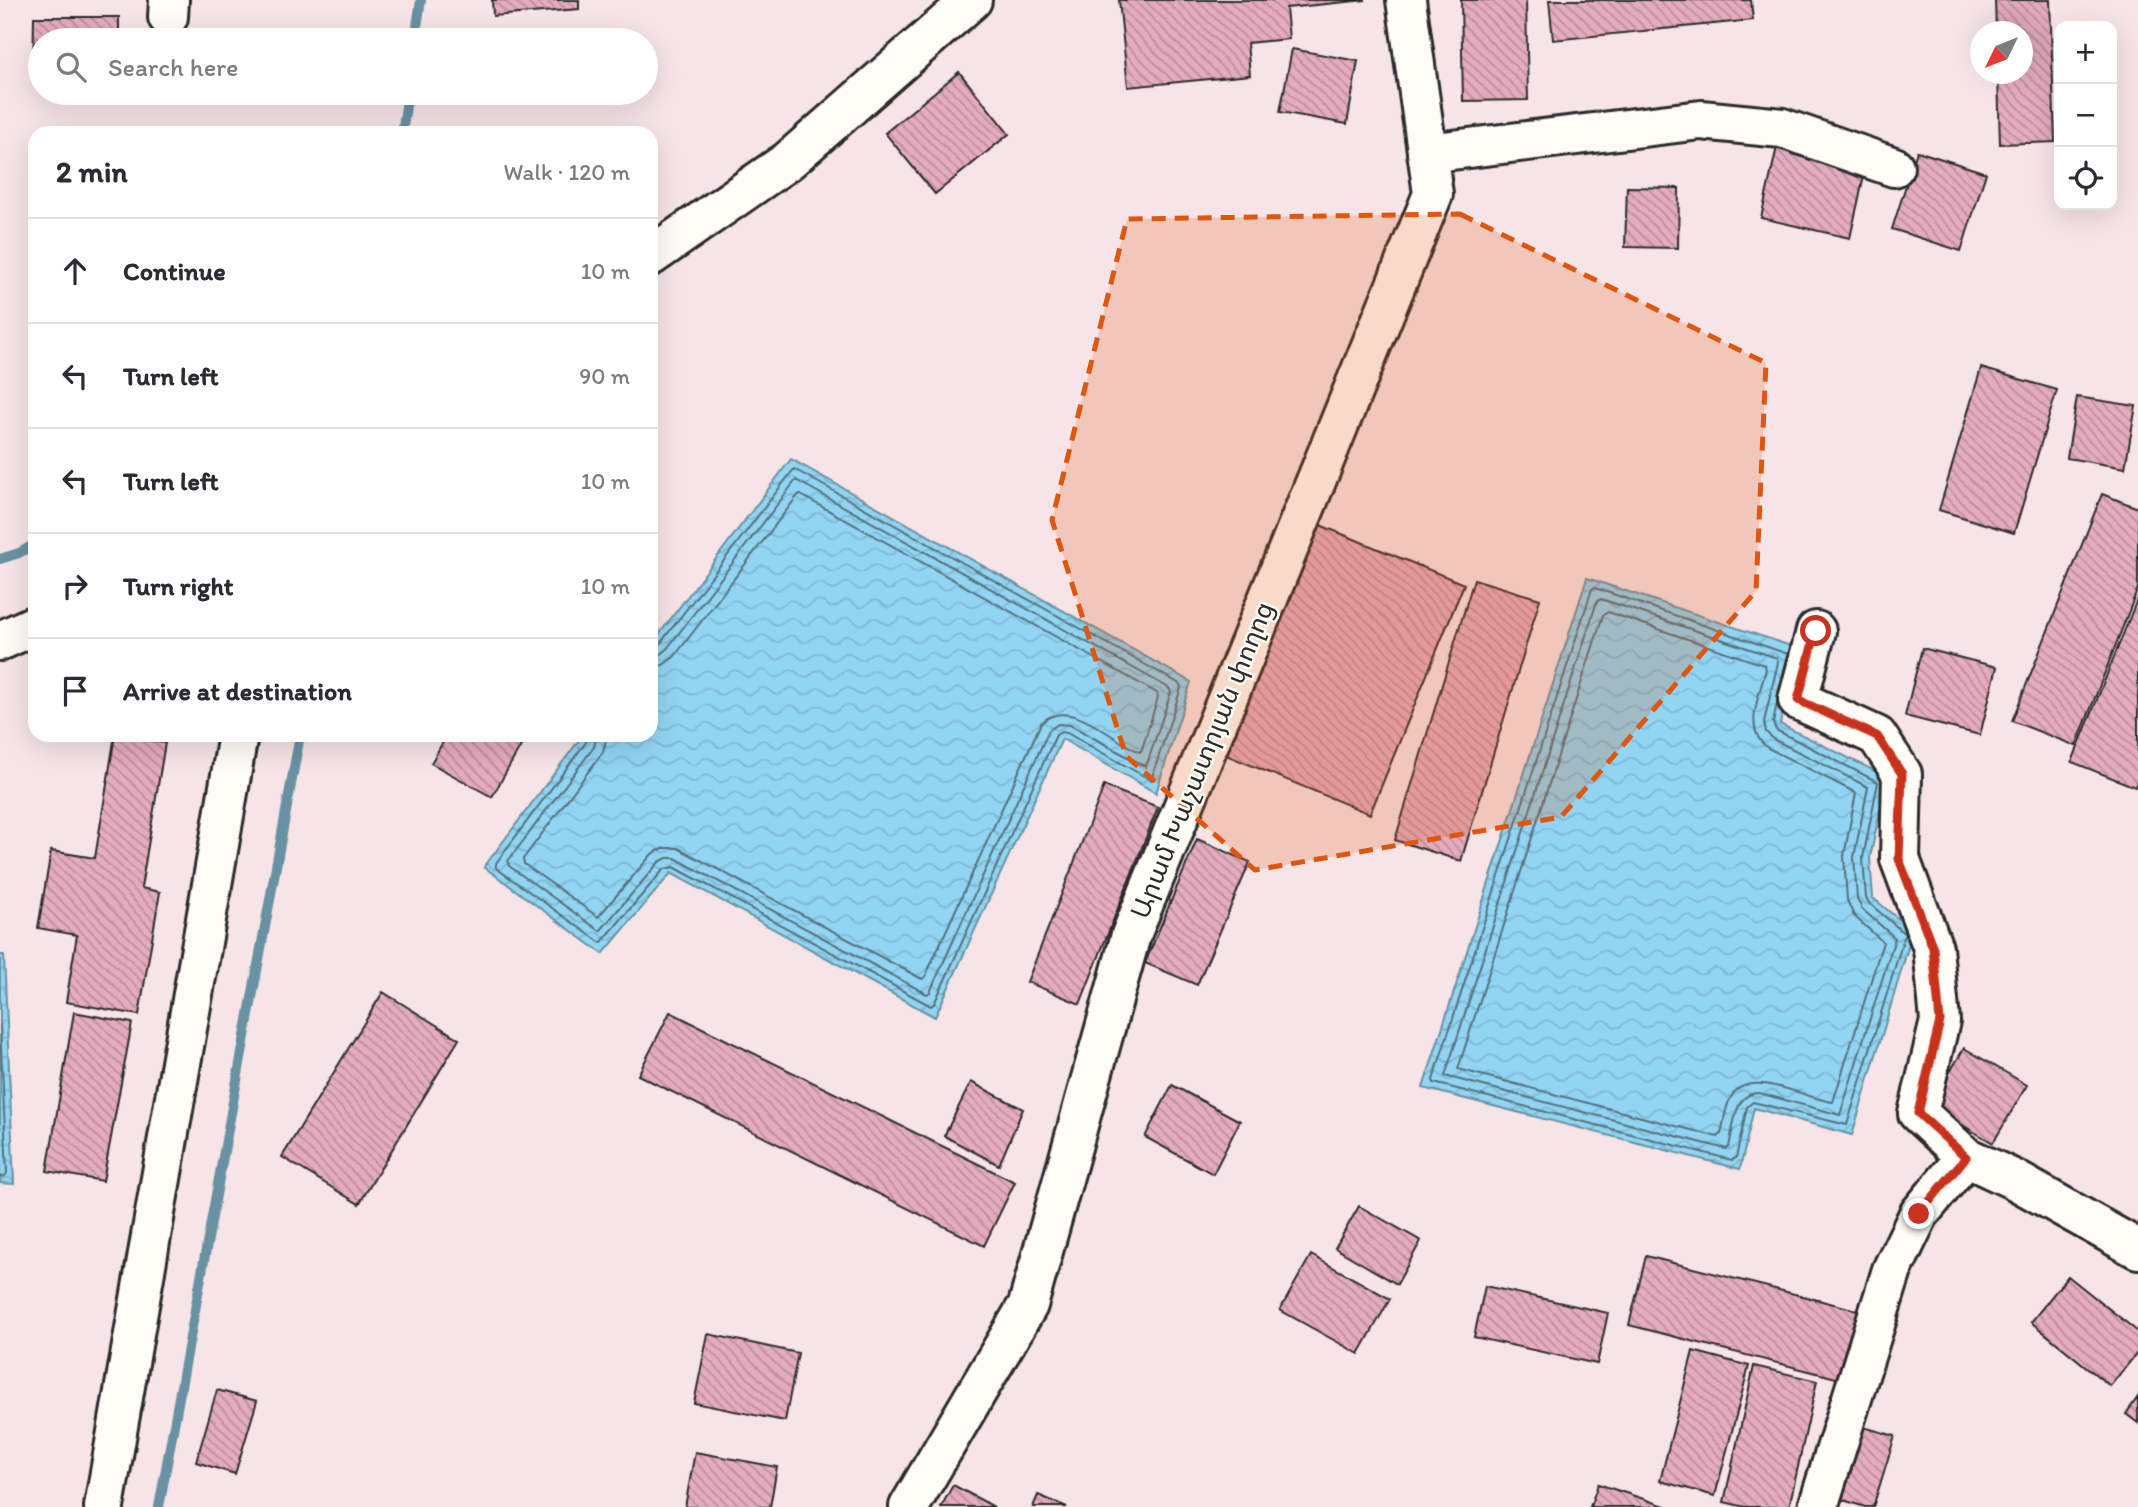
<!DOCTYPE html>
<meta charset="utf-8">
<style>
:root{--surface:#fff;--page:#f2f2f3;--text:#2b2b33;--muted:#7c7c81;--line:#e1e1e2}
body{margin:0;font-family:Itim,"Noto Sans Armenian",sans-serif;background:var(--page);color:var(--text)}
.controls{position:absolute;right:21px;top:21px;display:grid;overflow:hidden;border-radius:14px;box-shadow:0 7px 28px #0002}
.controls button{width:63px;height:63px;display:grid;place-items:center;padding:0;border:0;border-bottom:2px solid var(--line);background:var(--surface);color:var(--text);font:35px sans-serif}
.compass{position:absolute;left:1970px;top:21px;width:63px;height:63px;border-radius:50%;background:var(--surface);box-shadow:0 7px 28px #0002;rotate:227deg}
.stop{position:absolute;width:21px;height:21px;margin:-16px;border:5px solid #c8321e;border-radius:50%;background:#fff}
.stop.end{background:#c8321e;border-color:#fff;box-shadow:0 2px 7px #0008}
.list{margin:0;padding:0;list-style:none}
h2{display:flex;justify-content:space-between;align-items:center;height:91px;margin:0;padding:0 28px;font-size:30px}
h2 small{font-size:23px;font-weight:400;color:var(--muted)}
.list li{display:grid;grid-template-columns:46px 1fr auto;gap:21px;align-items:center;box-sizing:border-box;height:105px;padding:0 28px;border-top:2px solid var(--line)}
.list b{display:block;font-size:26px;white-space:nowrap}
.list em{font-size:23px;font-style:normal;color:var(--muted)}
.icon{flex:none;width:38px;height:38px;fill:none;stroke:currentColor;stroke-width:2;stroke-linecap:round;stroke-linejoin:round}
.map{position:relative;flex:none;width:2138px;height:1507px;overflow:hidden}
.search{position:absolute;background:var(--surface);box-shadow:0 7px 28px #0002;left:28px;top:28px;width:630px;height:77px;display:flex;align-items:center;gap:18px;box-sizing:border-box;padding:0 24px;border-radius:38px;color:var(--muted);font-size:26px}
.panel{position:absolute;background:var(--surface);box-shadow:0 7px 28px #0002;left:28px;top:126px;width:630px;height:616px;border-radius:21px}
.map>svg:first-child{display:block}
</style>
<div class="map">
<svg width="2138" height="1507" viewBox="0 0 2138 1507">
<defs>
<pattern id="water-waves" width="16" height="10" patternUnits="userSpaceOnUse" patternTransform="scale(1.75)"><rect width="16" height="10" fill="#91d5f3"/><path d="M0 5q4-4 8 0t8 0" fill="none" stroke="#7db7d0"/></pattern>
<pattern id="building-back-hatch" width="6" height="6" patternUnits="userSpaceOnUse" patternTransform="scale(1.75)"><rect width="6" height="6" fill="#e5acbe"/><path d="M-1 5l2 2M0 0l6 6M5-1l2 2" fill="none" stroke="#ba8c9b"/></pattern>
</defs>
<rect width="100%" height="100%" fill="#f6e4e6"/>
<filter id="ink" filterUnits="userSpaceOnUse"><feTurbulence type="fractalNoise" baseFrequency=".0143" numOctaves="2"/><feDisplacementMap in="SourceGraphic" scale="14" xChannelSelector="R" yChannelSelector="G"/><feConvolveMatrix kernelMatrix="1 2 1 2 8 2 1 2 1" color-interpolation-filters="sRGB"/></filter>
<g filter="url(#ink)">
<path fill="url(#water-waves)" stroke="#6891a3" stroke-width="2" d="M791 459 1191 682 1156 793 1062 739 935 1017 671 873 603 954 484 867 583 735H651V645Z
M1587 578 1797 648 1780 724 1887 777 1870 858 1873 898 1913 931 1852 1135 1754 1108 1740 1169 1423 1088Z
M0 955H4L14 1184 0 1183Z"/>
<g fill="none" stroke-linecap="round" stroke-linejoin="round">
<path stroke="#546f7b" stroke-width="2" d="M1601 599 1777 658 1778 662 1764 722 1766 732 1773 739 1868 787 1854 857 1857 899 1862 909 1895 938 1840 1115 1759 1093C1733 1092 1734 1128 1729 1147L1726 1149 1445 1076 1597 601Z
M1608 612 1764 665 1766 669C1760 694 1742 730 1768 748L1856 793 1844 856 1847 900 1854 916 1883 942 1833 1102C1807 1099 1748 1066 1731 1097 1725 1107 1724 1122 1721 1134L1718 1137 1458 1069 1603 615Z
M1777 703 1773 723 1776 730 1878 782 1863 858 1866 898 1869 903 1905 934 1847 1125 1753 1102 1747 1107 1736 1158 1732 1160 1434 1083 1433 1080 1592 589 1595 588 1788 654
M588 735 586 742 496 863V868L601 943 664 869 674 867 931 1006 934 1004 1056 735 1061 732 1067 733 1151 780 1181 688 1180 684 794 469 659 645 651 648
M597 735 594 747 508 861 509 866 600 931 659 862 667 858H675L927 994 930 992 1049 730 1058 724 1070 725 1146 767 1171 692 1169 688 796 480 666 650 659 656 651 657
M607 735 603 752 523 859 524 864 598 917 652 854 664 848H678L922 979 925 977 1041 723C1069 695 1112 741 1140 752L1142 749 1158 697 1157 693 799 494 674 657 663 665 651 667
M0 1025 7 1173 5 1176 0 1177"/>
<path stroke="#6891a3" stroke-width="10" d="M415 40 421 0
M402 133 408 93
M0 559 19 553 35 544
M159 1507 300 735"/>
</g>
<path fill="url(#building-back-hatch)" stroke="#2b2b2b" stroke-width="2" d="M492 0H579V9L493 16Z
M1119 0H1366L1286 8 1289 39 1247 43 1250 75 1128 87Z
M1461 0H1526L1528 100 1463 101Z
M1549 0H1751L1753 20 1553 40Z
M1995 0H2050L2055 142 2000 144 1998 74H2022V32H1996Z
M34 17H119V40H40V74H33Z
M1292 49 1358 61 1347 124 1280 112Z
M959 72 1009 134 935 194 885 133Z
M92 93H118V102H92Z
M1777 147 1866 167 1850 238 1761 218Z
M1917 151 1986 173 1961 251 1892 229Z
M1627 187 1679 188 1678 248 1625 247Z
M1981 368 2057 390 2014 533 1939 510Z
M2077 397 2136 406 2125 468 2067 458Z
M2102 494 2138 508V588L2076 746 2012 721Z
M1320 525 1464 584 1370 814 1226 755Z
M1474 579 1540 599 1461 861 1395 840Z
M2138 597V779L2135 787 2072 762Z
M1922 648 1997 667 1980 735 1905 716Z
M115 735 165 743 141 888 160 892 139 1015 66 1002 77 935 38 928 51 851 95 858Z
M447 735H527L492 797 431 763Z
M1104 786 1158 807 1080 1004 1027 982Z
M1197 839 1250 862 1197 985 1145 963Z
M383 992 459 1039 359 1204 282 1157Z
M74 1012 132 1023 103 1181 47 1171Z
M670 1012 1015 1182 984 1246 638 1075Z
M1964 1048 2027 1085 1993 1143 1930 1106Z
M971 1082 1023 1109 999 1165 944 1136Z
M1172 1085 1240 1121 1213 1174 1145 1137Z
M1359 1206 1421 1241 1397 1284 1335 1248Z
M1311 1255 1390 1299 1359 1354 1280 1310Z
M1646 1256 1861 1311 1844 1380 1629 1325Z
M2068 1276 2138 1332V1352L2110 1386 2031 1322Z
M1485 1286 1608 1313 1597 1364 1474 1337Z
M708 1334 798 1353 785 1421 694 1403Z
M1693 1351 1749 1366 1715 1496 1660 1481Z
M1754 1366 1817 1381 1789 1507H1745L1724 1502Z
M217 1390 257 1401 235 1474 196 1462Z
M2138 1397V1423L2126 1414Z
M1856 1425 1895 1436 1873 1507H1865L1834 1497Z
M695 1452 777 1467 770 1507H685Z
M1598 1484 1668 1507H1590Z
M953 1485 994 1507H941Z
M1038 1495 1067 1507H1033Z"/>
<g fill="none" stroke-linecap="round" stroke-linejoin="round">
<defs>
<path id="minor" d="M168 17 169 0
M1427 153 1701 120 1782 128 1894 167
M651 256 788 161 972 0
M1816 631 1798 700 1877 736 1902 774 1900 859 1933 948 1940 1021 1918 1113 1966 1157 2015 1180 2138 1249
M0 641 35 625
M104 1507 238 735
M909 1507 1028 1305 1131 935 1433 194 1406 0
M1818 1507 1892 1270 1919 1214 1966 1157"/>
</defs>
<use href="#minor" stroke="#2b2b2b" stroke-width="44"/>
<use href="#minor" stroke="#fdfcf7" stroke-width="38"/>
</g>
</g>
<g fill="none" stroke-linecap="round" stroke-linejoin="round" filter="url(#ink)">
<path stroke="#c8321e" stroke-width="9" d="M1816 631 1798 700 1877 736 1902 774 1899 859 1933 948 1940 1021 1918 1113 1966 1157 1919 1214"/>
</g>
<path fill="#df570e" fill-opacity="0.2" stroke="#df570e" stroke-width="5" stroke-dasharray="14 9" stroke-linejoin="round" d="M1460 214 1766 363 1756 591 1561 817 1255 870 1126 756 1052 520 1127 219Z"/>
<g text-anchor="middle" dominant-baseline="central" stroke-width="5" stroke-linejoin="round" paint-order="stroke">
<g font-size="26" fill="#2b2b2b" stroke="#fdfcf7">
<text transform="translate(1202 760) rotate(-68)">Արամ Խաչատրյան փողոց</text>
</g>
</g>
</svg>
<div class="controls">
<button>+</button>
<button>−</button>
<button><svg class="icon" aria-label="locate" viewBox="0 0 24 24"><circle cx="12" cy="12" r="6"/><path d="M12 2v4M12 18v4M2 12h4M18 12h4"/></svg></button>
</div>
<svg class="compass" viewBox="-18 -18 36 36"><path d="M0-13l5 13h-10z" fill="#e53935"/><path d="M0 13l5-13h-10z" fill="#7c7c81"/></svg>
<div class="stop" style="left:1816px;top:631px"></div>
<div class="stop end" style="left:1919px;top:1214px"></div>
<div class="search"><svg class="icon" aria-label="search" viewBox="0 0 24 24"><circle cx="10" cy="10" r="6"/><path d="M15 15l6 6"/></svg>Search here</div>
<section class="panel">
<h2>2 min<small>Walk · 120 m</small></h2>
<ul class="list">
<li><svg class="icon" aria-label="ahead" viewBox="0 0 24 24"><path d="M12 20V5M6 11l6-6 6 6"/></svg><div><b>Continue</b></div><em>10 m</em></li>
<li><svg class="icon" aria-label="left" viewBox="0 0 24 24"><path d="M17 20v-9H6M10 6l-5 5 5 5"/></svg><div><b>Turn left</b></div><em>90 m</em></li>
<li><svg class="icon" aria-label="left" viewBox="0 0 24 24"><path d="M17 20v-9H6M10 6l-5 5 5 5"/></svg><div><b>Turn left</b></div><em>10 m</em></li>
<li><svg class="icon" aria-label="right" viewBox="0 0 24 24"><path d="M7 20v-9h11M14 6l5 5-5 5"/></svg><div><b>Turn right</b></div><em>10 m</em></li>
<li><svg class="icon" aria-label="arrive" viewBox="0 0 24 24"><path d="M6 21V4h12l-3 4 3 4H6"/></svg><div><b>Arrive at destination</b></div></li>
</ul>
</section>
</div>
